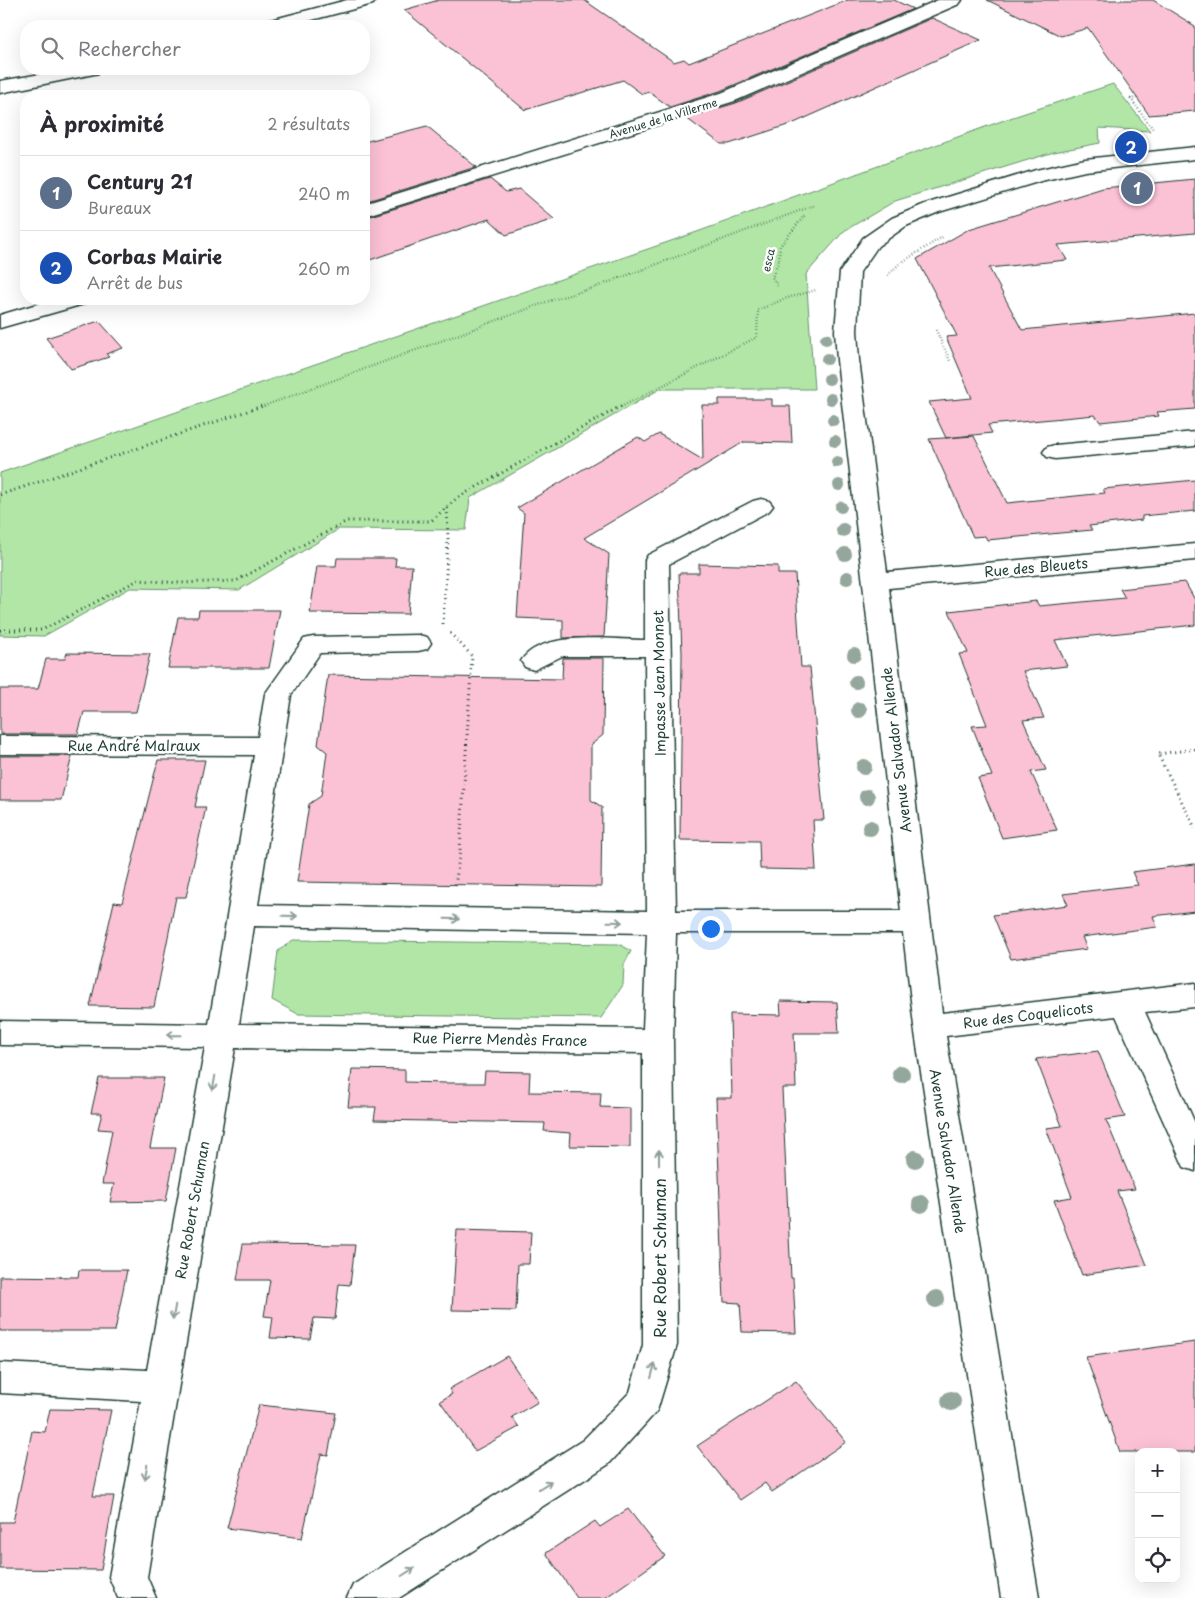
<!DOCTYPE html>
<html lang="fr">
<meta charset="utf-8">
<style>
:root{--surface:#fff;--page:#f2f2f3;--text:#2b2b33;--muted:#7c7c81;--line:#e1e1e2;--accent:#b45309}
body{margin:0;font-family:"Playpen Sans",sans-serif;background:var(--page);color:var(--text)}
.controls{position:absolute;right:15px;bottom:15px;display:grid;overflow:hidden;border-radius:10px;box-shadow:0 5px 20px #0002}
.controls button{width:45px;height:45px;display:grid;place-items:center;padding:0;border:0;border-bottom:1px solid var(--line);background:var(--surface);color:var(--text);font:25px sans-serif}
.you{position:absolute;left:710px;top:928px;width:18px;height:18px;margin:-12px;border:4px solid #fff;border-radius:50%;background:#1a73e8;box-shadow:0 0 0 8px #1a73e833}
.badge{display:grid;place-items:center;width:32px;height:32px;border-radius:50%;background:var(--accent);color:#fff;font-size:16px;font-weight:700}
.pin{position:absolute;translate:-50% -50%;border:2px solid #fff;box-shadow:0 1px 5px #0006}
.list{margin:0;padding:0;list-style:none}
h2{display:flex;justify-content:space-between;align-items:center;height:65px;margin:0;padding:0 20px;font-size:21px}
h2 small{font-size:16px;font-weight:400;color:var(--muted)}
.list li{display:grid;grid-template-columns:32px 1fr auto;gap:15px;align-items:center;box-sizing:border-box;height:75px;padding:0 20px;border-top:1px solid var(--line)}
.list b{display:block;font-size:19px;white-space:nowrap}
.list p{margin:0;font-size:16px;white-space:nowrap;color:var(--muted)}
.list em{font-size:16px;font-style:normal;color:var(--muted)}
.icon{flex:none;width:28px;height:28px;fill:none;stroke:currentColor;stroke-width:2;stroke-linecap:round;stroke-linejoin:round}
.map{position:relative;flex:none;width:1195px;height:1598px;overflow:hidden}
.search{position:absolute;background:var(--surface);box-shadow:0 5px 20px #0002;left:20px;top:20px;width:350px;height:55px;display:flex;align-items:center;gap:12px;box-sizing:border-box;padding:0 18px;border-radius:20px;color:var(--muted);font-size:19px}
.panel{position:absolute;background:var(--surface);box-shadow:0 5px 20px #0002;left:20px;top:90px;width:350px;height:215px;border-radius:20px}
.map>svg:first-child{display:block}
</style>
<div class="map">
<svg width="1195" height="1598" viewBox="0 0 1195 1598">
<rect width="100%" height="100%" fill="#fff"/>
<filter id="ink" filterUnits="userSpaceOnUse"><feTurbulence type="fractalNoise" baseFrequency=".02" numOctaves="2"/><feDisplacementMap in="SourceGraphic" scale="10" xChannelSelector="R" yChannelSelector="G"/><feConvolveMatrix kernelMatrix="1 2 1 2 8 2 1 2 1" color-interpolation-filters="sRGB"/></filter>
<g filter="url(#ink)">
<path fill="#b2e6a7" stroke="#68926e" d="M1113 84 1150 131 1099 128 1100 143 1054 152 895 201 844 231 806 274 814 389H660L470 498 466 530 339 529 239 590 130 588 44 636 0 635V473L697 232 1007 119Z
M293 940 619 944 631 951 624 965 623 985 601 1018 298 1014 272 1000 278 951Z"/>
<path fill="#fbc1d5" stroke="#1f3d34" d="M439 0H584L674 62 684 59 689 63 848 0H894L913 9 720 91 670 107 649 92 642 94 623 80 525 110 404 10Z
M987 0H1153L1195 26V111L1149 115 1088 28 1061 36Z
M932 18 981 40 794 123 729 144H721L686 118 736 103Z
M427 126 476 167 364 202V142Z
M490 179 506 192 519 189 554 219 506 235 489 219 364 262V218Z
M1195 179V233L1058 245 1067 260 989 268 1022 330 1195 313V409L1157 412 1159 416 1100 422 1095 415 988 425 992 433 946 438 929 402 972 398 946 337 957 336 917 259 969 229 1103 188Z
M99 321 123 348 106 354 109 357 71 369 46 338Z
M719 399H772V406H790L792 443 744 442 584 538 609 554 604 637 563 638V620L517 618 524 513 517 508 638 437 645 442 659 434 703 460 702 405H719Z
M974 436 1007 503 1105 493 1103 489 1195 480V511L1142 516V520L1089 526 1092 530 987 540 985 536 973 537 929 439Z
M337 558H396L395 566H412L408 614 310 613 317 566H336Z
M699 564 778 566V574H795L801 667H810L824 820H813L816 870 760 869 759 841 680 840 682 654 679 573H699Z
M1185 582 1195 600V625L1055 640 1067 666 1023 671 1044 718 1023 720 1046 770 1031 772 1057 830 1002 838 978 778 992 776 972 726 987 725 959 654 968 653 949 611 1036 601 1039 606 1125 598 1120 589Z
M199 610H280L269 668H168L178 617H198Z
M67 653 150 654 136 712H84L78 734H0V689H38L46 659H65Z
M563 658H604L603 735 591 745V800L602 807 601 887 297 882 309 804 321 796 327 752 318 745 328 675 562 679Z
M0 756H72L61 800H0Z
M158 760H205L195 807H206L186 897H176L154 1007 90 1006 114 902 122 903Z
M1195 864V911L1153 916 1157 927 1082 937 1087 949 1011 959 993 915 1068 905 1063 894 1138 885 1132 872Z
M780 1001 837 1002 839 1033H794L796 1088H782L791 1278H793L796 1333 742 1332 740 1303 724 1302 716 1098H732L730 1014 781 1015Z
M1098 1051 1125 1117 1106 1120 1135 1189 1117 1191 1147 1265 1082 1275 1054 1200 1072 1197 1046 1128 1062 1126 1036 1059Z
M352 1069 405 1070V1082L446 1083H484L485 1071 530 1072 529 1092 601 1093 600 1107 630 1108V1147L570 1146 571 1133 544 1131 545 1123 374 1120 376 1107H348Z
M99 1078H164L150 1148H176L166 1201 110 1202 114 1184H102L112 1130 98 1129 102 1113H91Z
M457 1230 531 1232 529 1264H518L516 1311 452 1310Z
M243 1244 355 1245 350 1285 339 1284 335 1319 314 1318 310 1339 270 1338 273 1317 264 1316 270 1280H237Z
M79 1270H127L115 1331H0V1276L78 1277Z
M1195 1342V1452H1120L1086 1357Z
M507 1356 538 1402 512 1417 519 1427 475 1451 440 1401 452 1394 449 1389Z
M796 1381 846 1442 772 1492 765 1483 740 1500 697 1446Z
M259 1405 336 1413 328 1455 321 1454 302 1538 227 1528Z
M50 1409 111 1410 93 1496H114L101 1570 0 1569V1522H13L32 1431 45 1432Z
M628 1509 665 1556 605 1598H577L546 1553 595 1521 600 1527Z"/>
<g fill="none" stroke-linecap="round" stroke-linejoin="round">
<defs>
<path id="minor" d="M347 0H376L373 4 289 26H260L263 22Z
M938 0H962L959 4 735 101 364 216V204L721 93Z
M70 69H101L99 73 0 93V81Z
M1195 147V159L1085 171 1041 181 939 212 906 226 878 246 860 272 857 331 859 360 887 572 1195 544V560L889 588 942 1013 1195 983V1007L1145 1012 1195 1123V1171L1184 1167 1116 1016 946 1036 1039 1598H1001L914 1026 903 933H676L673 1041 677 1345 657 1411 609 1464 399 1598H347L353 1585 583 1440 630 1392 643 1345V1053L235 1048 147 1577 156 1598H118L109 1577 141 1401 0 1393V1363L147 1370 205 1047 0 1045V1021L209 1024 254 755 0 754V736L258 737 265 694 304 639 313 637 418 635 427 637 431 643 427 649 418 651 320 653 291 695 258 905 647 911 645 656H562L534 670 525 667 521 661C541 629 612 640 645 640V560L648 555 753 501 761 499 769 501 773 506 769 511 669 564 676 911H901L837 360 835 331 840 272 863 238 892 218 925 204 1036 170 1085 159ZM254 926 647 933 643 1029 239 1024Z
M54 299H87L84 304 0 328V315Z
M1195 432V446L1055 459 1047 457 1043 452 1047 447 1055 445Z"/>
</defs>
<use href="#minor" stroke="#1f3d34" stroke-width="3"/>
<path stroke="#1f3d34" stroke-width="2.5" stroke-dasharray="0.5 2.5" stroke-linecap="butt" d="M1137 98 1131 99 1153 129
M888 275 899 264 944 236
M777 286 772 277 779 260 780 246 805 215
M936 330 950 361
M261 407 552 300 593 288 815 205
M621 407 757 337 758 310 784 299 816 290"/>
<path stroke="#1f3d34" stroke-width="3" stroke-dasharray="1 4" stroke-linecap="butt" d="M0 495 265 405
M443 624 448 540 447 508
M0 630H42L138 580 180 583 236 581 347 521H431L457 498 623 405
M450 633 472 656 460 850 455 887
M1195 749 1158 754 1195 828"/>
<use href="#minor" fill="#fff" fill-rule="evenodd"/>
</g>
<g fill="#94a79c">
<circle cx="826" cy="339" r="6"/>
<circle cx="827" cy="359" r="6"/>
<circle cx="829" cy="379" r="6"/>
<circle cx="831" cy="399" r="6"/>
<circle cx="833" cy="420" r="6"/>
<circle cx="835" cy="441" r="6"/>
<circle cx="837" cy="462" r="6"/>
<circle cx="839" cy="485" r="6"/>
<circle cx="841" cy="507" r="6"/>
<circle cx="843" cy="530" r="7"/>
<circle cx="845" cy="554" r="7"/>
<circle cx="847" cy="578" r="7"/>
<circle cx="854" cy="655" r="7"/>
<circle cx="856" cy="682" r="7"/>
<circle cx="859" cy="710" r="8"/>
<circle cx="864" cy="767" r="8"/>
<circle cx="867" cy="797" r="8"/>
<circle cx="870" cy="828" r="8"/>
<circle cx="901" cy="1074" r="9"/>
<circle cx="915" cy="1159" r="9"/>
<circle cx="921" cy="1204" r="9"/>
<circle cx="936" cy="1299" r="9"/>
<circle cx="951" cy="1401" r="10"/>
</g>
<defs><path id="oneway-shaft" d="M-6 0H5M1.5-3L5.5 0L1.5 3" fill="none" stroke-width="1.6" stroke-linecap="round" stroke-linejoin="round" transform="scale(1.25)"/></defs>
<g stroke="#8f9e9a">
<use href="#oneway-shaft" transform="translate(290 916) rotate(1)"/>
<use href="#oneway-shaft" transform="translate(452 919) rotate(1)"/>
<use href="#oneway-shaft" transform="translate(615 922) rotate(1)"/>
<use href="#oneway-shaft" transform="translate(174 1035) rotate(-179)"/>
<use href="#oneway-shaft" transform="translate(214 1083) rotate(100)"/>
<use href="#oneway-shaft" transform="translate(659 1157) rotate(-90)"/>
<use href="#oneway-shaft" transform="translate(174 1312) rotate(100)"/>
<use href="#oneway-shaft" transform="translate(653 1371) rotate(-75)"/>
<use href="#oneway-shaft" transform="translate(146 1472) rotate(100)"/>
<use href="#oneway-shaft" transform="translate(545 1485) rotate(-32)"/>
<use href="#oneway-shaft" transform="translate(408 1572) rotate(-32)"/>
</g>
</g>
<g text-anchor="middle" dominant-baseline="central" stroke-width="5" stroke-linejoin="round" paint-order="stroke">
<g font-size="11" fill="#1f3d34" stroke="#fff">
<text transform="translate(663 118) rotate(-17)">Avenue de la Villerme</text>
<text transform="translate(768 260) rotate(-77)">esca</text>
</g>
<g font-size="14" fill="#1f3d34" stroke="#fff">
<text transform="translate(1036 567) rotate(-5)">Rue des Bleuets</text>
<text transform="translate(659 683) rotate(-91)">Impasse Jean Monnet</text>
<text x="134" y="745">Rue André Malraux</text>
<text transform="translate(896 750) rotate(-97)">Avenue Salvador Allende</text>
<text transform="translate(1028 1015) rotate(-7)">Rue des Coquelicots</text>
<text transform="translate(500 1039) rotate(1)">Rue Pierre Mendès France</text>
<text transform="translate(948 1151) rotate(81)">Avenue Salvador Allende</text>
<text transform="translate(192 1210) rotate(-80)">Rue Robert Schuman</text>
</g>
<g font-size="16" fill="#1f3d34" stroke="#fff">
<text transform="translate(659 1258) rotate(-90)">Rue Robert Schuman</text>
</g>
</g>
</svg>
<div class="controls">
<button>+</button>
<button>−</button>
<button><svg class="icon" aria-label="locate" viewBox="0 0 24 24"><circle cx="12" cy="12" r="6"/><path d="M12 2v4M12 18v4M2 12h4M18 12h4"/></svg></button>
</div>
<div class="you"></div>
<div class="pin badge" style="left:1137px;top:188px;background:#5c6f8a">1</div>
<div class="pin badge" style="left:1131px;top:147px;background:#1a4fb4">2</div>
<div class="search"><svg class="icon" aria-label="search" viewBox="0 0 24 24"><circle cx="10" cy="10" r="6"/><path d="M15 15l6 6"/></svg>Rechercher</div>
<section class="panel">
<h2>À proximité<small>2 résultats</small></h2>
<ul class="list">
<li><span class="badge" style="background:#5c6f8a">1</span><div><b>Century 21</b><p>Bureaux</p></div><em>240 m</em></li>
<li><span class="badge" style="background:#1a4fb4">2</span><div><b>Corbas Mairie</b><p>Arrêt de bus</p></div><em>260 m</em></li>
</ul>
</section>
</div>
